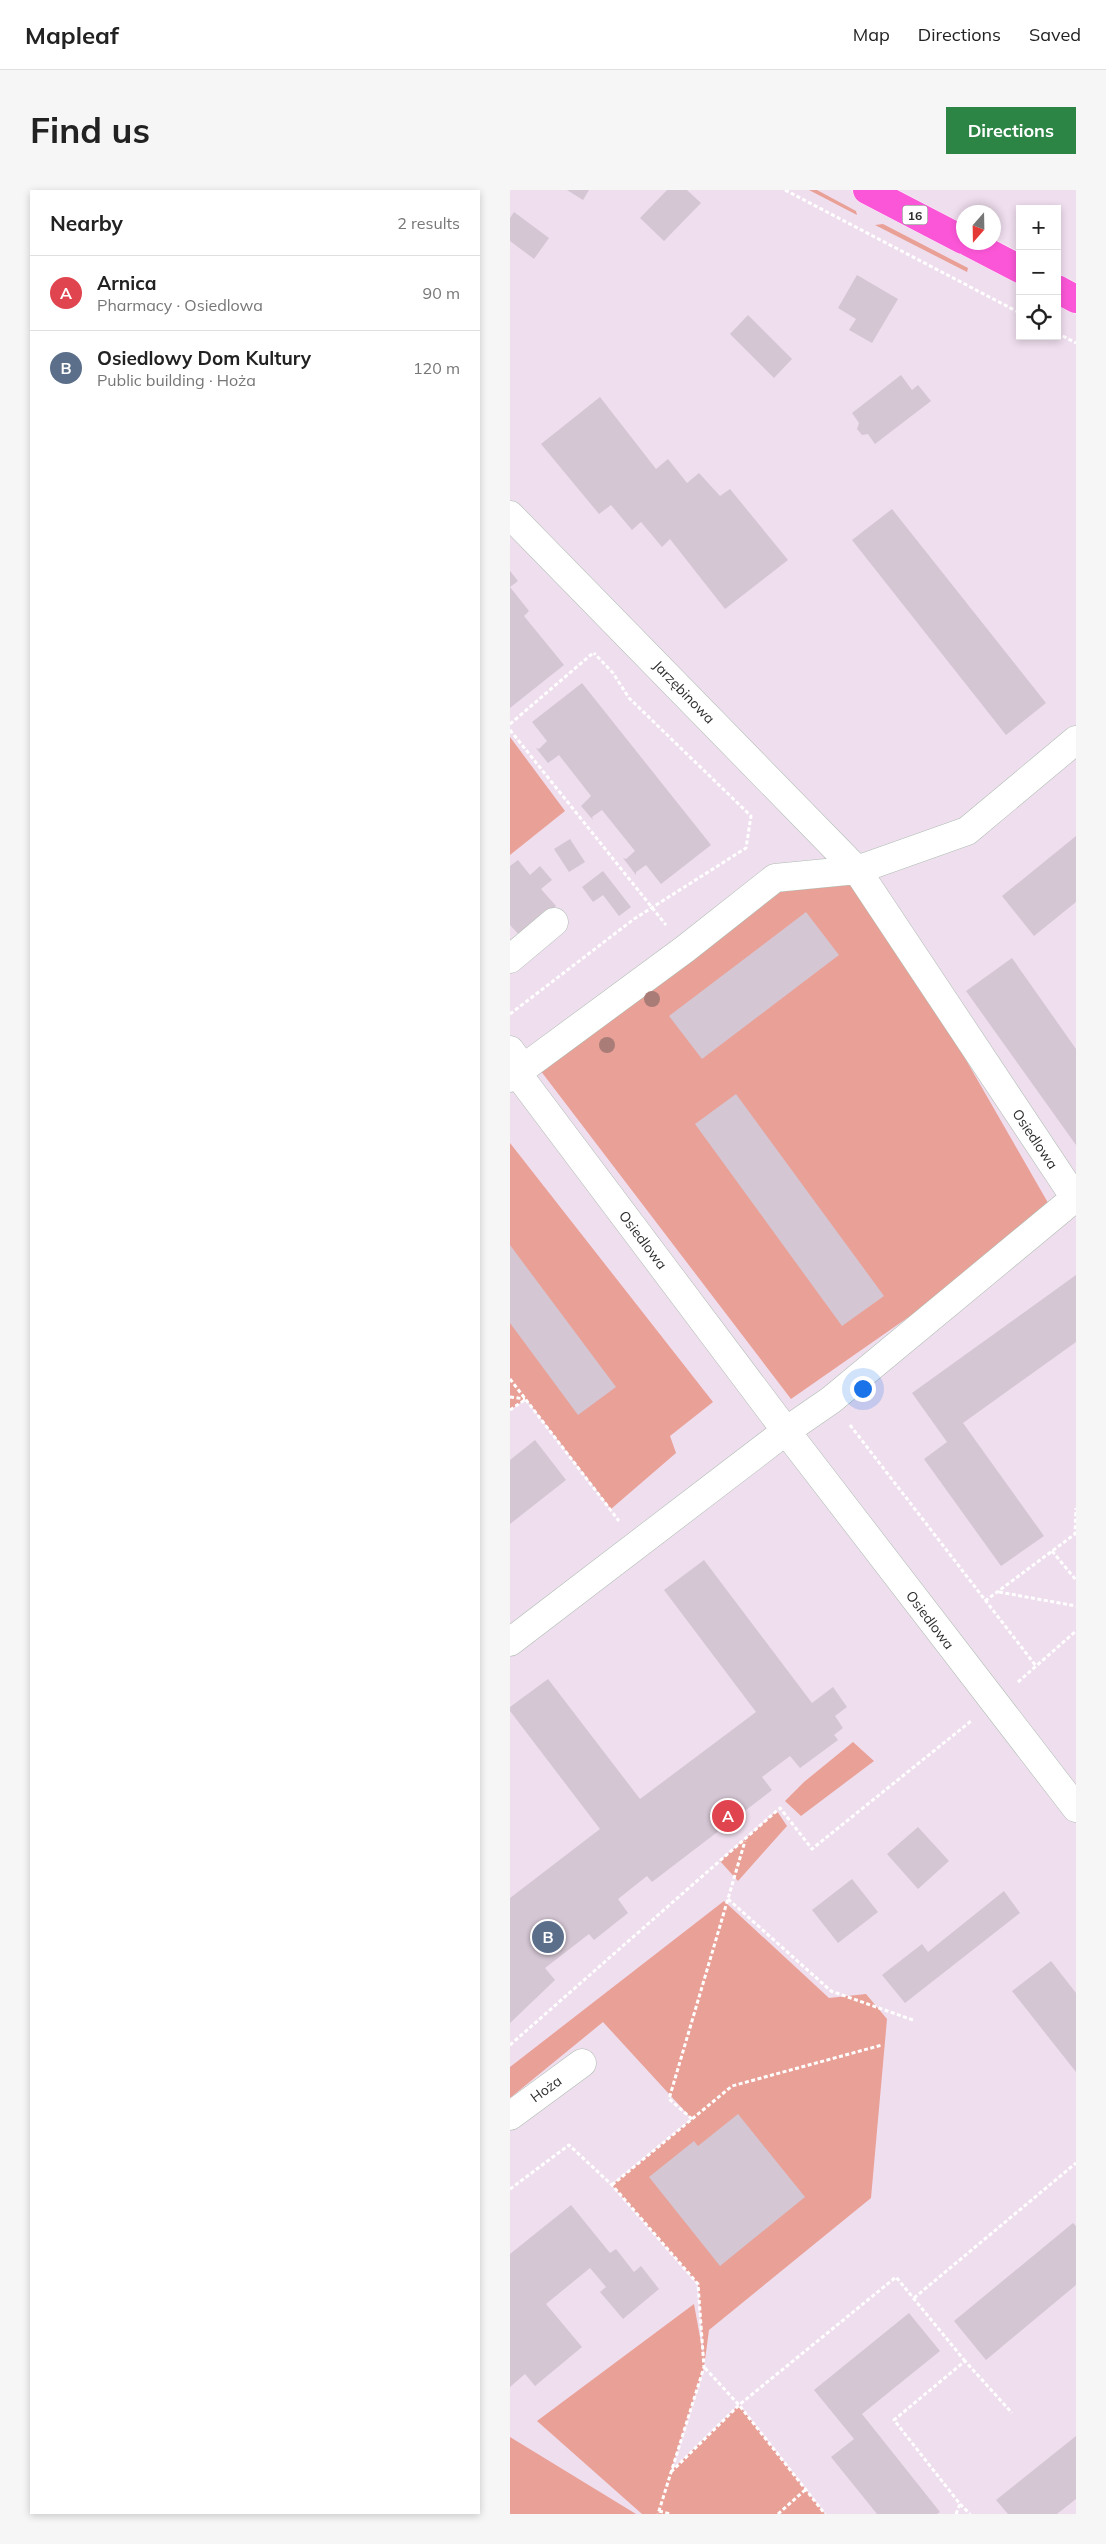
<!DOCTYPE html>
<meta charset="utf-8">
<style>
:root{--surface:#fff;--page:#f6f6f6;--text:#222;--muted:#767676;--line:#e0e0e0;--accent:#2d8545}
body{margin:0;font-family:Mulish,sans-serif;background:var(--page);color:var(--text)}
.controls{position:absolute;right:15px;top:15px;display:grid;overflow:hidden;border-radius:0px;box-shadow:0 2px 8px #0003}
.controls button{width:45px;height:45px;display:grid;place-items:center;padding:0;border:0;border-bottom:1px solid var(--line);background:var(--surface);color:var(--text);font:25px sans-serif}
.compass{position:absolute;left:446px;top:15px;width:45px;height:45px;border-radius:50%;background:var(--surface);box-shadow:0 2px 8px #0003;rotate:200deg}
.you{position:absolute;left:352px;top:1198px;width:18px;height:18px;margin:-12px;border:4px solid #fff;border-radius:50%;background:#1a73e8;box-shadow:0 0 0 8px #1a73e833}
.badge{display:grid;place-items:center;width:32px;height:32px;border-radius:50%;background:var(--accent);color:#fff;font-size:16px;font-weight:700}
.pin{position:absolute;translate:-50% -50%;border:2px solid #fff;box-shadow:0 1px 5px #0006}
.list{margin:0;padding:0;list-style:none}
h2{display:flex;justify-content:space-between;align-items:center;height:65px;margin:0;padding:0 20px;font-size:21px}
h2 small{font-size:16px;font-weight:400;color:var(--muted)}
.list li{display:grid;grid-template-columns:32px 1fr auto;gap:15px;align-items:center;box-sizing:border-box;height:75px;padding:0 20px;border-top:1px solid var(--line)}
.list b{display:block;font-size:19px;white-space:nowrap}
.list p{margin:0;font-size:16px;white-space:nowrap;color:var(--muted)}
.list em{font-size:16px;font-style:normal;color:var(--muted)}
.icon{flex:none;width:28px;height:28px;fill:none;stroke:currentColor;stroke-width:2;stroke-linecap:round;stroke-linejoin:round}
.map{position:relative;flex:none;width:566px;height:2324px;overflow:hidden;border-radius:0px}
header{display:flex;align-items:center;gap:30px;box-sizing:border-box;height:70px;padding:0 25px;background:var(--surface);border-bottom:1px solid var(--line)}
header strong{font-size:24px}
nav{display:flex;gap:28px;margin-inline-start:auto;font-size:18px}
.intro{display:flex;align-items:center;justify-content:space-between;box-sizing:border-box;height:120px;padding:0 30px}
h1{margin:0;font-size:35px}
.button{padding:12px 22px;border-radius:0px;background:var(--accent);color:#fff;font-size:18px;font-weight:700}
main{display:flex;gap:30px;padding:0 30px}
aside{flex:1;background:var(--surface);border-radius:0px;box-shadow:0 2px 8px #0003}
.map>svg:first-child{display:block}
</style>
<header>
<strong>Mapleaf</strong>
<nav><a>Map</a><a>Directions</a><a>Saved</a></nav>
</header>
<div class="intro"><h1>Find us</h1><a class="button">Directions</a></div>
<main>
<aside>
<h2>Nearby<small>2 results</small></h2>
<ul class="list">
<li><span class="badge" style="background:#e0444e">A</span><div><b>Arnica</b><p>Pharmacy · Osiedlowa</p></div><em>90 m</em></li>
<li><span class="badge" style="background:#5c6f8a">B</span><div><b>Osiedlowy Dom Kultury</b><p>Public building · Hoża</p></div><em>120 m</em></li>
</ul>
</aside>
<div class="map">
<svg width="566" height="2324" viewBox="0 0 566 2324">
<rect width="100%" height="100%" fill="#efdeee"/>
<path fill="#e9a096" d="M299 0H307L346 21 347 25Z
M373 34 458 78 457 82 365 35Z
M0 547 55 621 0 665Z
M347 680 545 1025 281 1209 27 876 265 688Z
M0 953 203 1212 160 1246 166 1263 101 1319 16 1209 0 1220Z
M343 1552 364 1571 291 1626 275 1611 294 1592Z
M267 1621 277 1636 228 1691 210 1671Z
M214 1711 319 1808 356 1804 377 1829 361 2008 199 2140 194 2177 161 2281 229 2215 315 2324H132L27 2231 184 2114 194 2169 188 2094 102 1995 182 1929 93 1832 0 1908V1877Z
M0 2247 126 2324H0Z"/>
<path fill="#d4c6d3" d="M57 0H79L73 10Z
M157 0H177L191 13 154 51 130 28Z
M4 22 39 48 24 69 0 51V28Z
M347 85 388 109 362 153 339 140 346 129 328 118Z
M238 125 282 169 264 188 220 144Z
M391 185 402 200 408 195 421 211 365 254 358 244 352 245 347 239 349 233 342 223Z
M90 207 146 279 158 269 177 293 189 283 210 306 220 299 278 370 215 419 160 349 152 357 131 332 122 340 101 315 89 324 31 254Z
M382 319 536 513 496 545 342 350Z
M0 381 8 391 0 397 19 421 14 426 54 475 0 518Z
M72 493 201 655 151 694 136 675 126 682V685L113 668 116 669 125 661 92 620 82 627 83 630 71 616 81 606 49 565 38 573 26 558 29 559 37 551 22 532Z
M566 646V712L524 746 492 706Z
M60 649 75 672 59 682 44 659Z
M8 670 20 685 30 676 42 690 31 699 46 716 11 747 0 735V676Z
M93 681 121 717 109 726 93 705 83 712 72 697Z
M296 722 329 765 192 869 159 826Z
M502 768 566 859V955L456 801Z
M226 904 374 1106 332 1136 185 934Z
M0 1055 106 1197 68 1225 0 1133Z
M566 1085V1152L453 1233 534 1346 491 1376 414 1269 437 1252 402 1203Z
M25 1250 56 1290 0 1334V1270Z
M194 1370 302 1513 323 1497 337 1517 325 1526 333 1538 324 1545 328 1550 290 1578 280 1566 252 1587 262 1600 142 1692 137 1686 108 1709 118 1723 84 1750 79 1744 35 1778 45 1790 0 1833V1708L90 1639 0 1521V1517L38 1489 130 1609 246 1522 154 1400Z
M408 1637 439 1671 408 1699 377 1664Z
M342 1689 368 1722 328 1753 302 1720Z
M494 1701 510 1723 395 1813 372 1785 412 1754 418 1762Z
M541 1771 566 1803V1882L502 1801Z
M228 1924 295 2007 210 2076 139 1987 184 1951 188 1956Z
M61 2015 100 2063 106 2059 124 2082 131 2076 149 2099 113 2129 90 2102 96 2097 80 2078 36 2114 72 2157 25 2196 15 2184 0 2197V2064Z
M563 2033 566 2036V2095L476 2170 444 2131Z
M399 2123 430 2161 352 2224 430 2322 427 2324H367L321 2267 344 2249 304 2200Z
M566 2246V2309L547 2324H498L486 2310Z"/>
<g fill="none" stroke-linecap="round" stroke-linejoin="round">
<defs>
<path id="minor" d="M0 325 347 680 565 1008 321 1210 276 1241 0 1452
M0 769 44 732
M0 860 14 879
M7 883 276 1241 566 1618
M0 888 175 759 265 688 347 680 457 641 566 550
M0 1926 72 1873"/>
<path id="major" d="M357 0 453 50
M458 52 510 79
M547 99 566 109"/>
</defs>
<use href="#minor" stroke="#aebdb2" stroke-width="29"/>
<use href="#major" stroke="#fff" stroke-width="29"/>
<path stroke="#fff" stroke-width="3" stroke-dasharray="4 2.5" stroke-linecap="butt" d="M275 0 510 123
M547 143 566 153
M0 534 83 463
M0 540 156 735
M0 824 124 729 236 658 241 626 119 508 103 483 84 463
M0 1189 109 1331
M0 1207 15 1209
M0 1220 16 1209
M340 1235 526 1476
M542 1361 566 1390
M489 1402 566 1416
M475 1411 565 1344 566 1318
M508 1492 566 1441
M218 1709 321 1801 403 1830
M0 1855 270 1618 302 1659 461 1531
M182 1929 159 1909 235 1651
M102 1995 222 1896 372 1855
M0 1999 59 1955 102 1995 188 2094 194 2177 148 2324
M404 2108 566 1973
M195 2178 229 2215 315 2324
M161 2282 229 2215 386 2087 455 2171
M450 2314 460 2324
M149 2321 160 2324
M268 2324 295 2300
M446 2324 450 2314 384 2230 455 2171 502 2223"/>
<use href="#minor" stroke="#fff" stroke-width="28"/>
<use href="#major" stroke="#fb56d7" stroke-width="28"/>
</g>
<g fill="#a97c77">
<circle cx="142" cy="809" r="8"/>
<circle cx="97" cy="855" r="8"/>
</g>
<g text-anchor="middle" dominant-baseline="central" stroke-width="4.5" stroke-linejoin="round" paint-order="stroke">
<rect fill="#fff" stroke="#6b6b6b" stroke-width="1" x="392.5" y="15.5" width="25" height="19" rx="4"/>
<g font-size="12" font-weight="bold" fill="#2c2c2c">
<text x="405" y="25">16</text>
</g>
<g font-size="14" fill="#2c2c2c" stroke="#fff">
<text transform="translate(174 502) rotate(46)">Jarzębinowa</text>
<text transform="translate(525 949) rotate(56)">Osiedlowa</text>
<text transform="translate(133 1050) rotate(53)">Osiedlowa</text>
<text transform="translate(420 1430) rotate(53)">Osiedlowa</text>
<text transform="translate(36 1899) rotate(-36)">Hoża</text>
</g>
</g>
</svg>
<div class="controls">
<button>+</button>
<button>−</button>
<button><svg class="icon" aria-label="locate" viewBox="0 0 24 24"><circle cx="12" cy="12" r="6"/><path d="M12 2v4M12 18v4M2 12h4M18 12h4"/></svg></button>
</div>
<svg class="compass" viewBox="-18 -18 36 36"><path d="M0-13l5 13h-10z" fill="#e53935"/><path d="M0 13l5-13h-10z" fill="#767676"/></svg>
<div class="you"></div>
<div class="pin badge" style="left:218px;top:1626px;background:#e0444e">A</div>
<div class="pin badge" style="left:38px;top:1747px;background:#5c6f8a">B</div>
</div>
</main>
